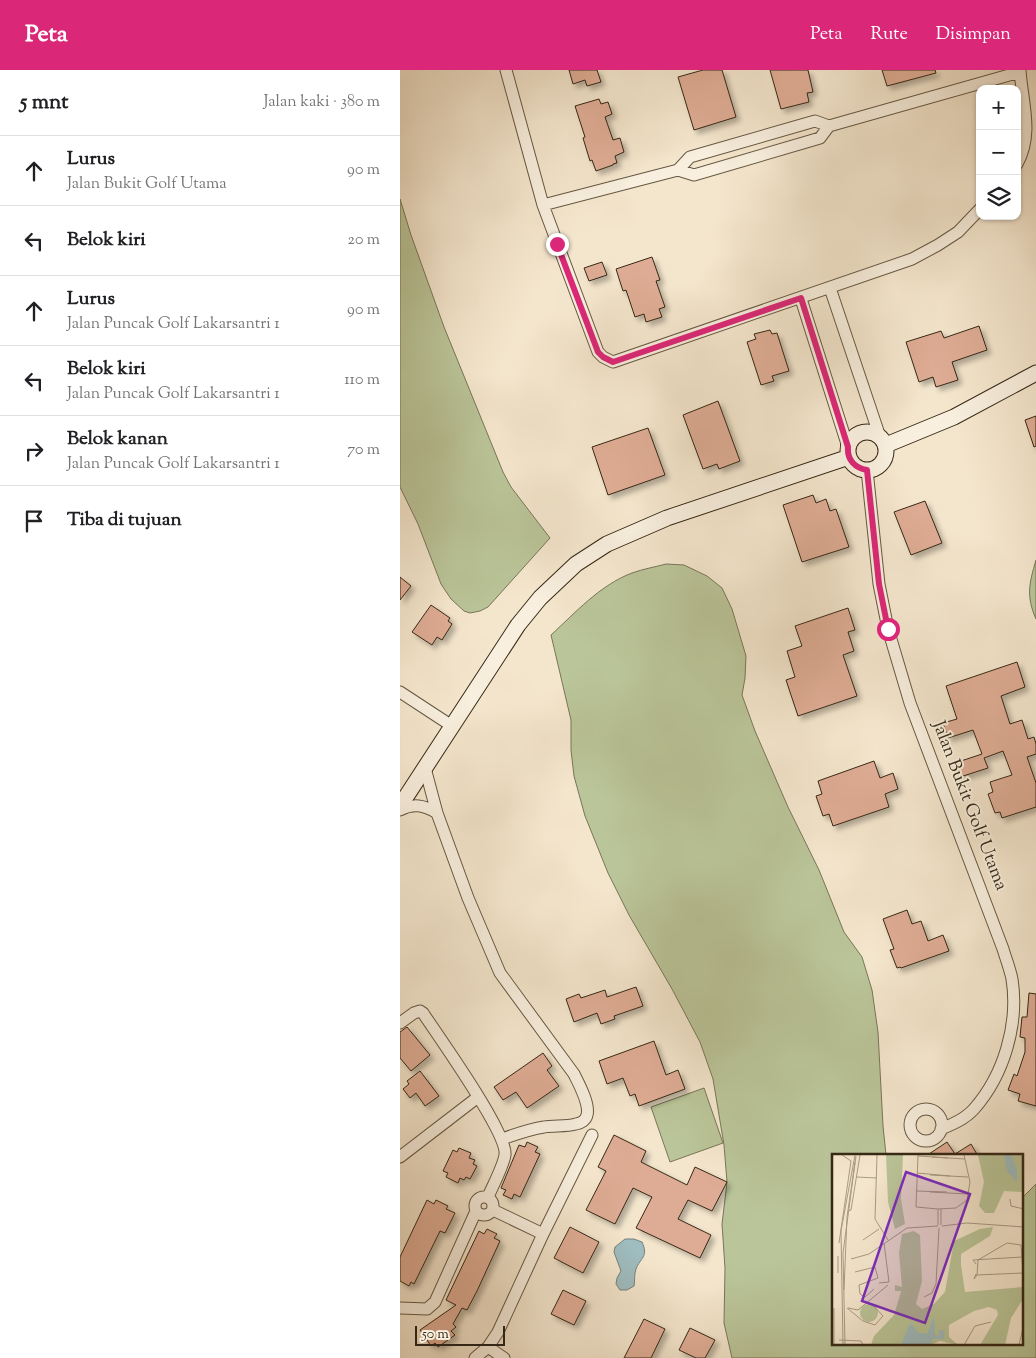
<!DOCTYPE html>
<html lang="id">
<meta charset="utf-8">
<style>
:root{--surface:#fff;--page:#f6f6f6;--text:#202124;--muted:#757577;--line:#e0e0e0;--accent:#db2777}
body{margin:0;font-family:"Sorts Mill Goudy",serif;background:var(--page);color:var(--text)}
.controls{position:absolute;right:15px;top:15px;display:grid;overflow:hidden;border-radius:10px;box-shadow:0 1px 4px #0004}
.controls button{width:45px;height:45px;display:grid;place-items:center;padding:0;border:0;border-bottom:1px solid var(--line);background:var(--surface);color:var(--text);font:25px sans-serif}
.scale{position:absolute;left:15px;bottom:12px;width:90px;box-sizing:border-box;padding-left:5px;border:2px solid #362815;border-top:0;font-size:14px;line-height:18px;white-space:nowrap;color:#362815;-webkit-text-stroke:4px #f8efde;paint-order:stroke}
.stop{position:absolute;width:15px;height:15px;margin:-11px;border:4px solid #db2777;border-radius:50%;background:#fff}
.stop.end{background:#db2777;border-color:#fff;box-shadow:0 1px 5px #0008}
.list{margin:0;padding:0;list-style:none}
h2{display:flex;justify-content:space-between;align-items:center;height:65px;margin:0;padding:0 20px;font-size:21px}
h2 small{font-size:16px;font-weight:400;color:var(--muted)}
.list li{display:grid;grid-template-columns:32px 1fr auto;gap:15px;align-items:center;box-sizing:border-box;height:70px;padding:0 20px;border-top:1px solid var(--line)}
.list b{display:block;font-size:19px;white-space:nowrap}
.list p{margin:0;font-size:16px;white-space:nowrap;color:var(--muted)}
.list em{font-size:16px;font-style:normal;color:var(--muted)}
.icon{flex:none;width:28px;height:28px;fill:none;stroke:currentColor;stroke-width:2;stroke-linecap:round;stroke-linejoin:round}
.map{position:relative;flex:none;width:636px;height:1288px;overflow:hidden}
header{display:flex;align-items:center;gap:30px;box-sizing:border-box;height:70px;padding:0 25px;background:var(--accent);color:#fff}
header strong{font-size:24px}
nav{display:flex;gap:28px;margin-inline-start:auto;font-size:18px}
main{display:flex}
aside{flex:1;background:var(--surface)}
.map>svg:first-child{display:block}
</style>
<header>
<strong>Peta</strong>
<nav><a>Peta</a><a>Rute</a><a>Disimpan</a></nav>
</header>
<main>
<aside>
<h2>5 mnt<small>Jalan kaki · 380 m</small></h2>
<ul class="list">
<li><svg class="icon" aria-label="ahead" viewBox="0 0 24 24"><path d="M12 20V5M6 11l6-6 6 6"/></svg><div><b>Lurus</b><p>Jalan Bukit Golf Utama</p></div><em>90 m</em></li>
<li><svg class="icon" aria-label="left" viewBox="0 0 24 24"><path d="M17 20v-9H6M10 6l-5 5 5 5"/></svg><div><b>Belok kiri</b></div><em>20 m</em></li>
<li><svg class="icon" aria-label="ahead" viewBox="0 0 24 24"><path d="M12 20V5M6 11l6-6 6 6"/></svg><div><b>Lurus</b><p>Jalan Puncak Golf Lakarsantri 1</p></div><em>90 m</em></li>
<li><svg class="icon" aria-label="left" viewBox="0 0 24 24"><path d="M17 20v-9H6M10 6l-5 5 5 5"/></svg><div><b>Belok kiri</b><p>Jalan Puncak Golf Lakarsantri 1</p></div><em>110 m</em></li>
<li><svg class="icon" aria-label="right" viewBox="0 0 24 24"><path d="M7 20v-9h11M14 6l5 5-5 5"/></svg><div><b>Belok kanan</b><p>Jalan Puncak Golf Lakarsantri 1</p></div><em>70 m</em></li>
<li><svg class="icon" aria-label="arrive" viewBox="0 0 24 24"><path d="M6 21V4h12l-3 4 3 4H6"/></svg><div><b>Tiba di tujuan</b></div></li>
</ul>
</aside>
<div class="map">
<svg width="636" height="1288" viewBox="0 0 636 1288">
<defs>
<filter id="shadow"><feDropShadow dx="4" dy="4" stdDeviation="2.5" flood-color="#0004"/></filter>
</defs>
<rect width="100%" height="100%" fill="#f4e6cd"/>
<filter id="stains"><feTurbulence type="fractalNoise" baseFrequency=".004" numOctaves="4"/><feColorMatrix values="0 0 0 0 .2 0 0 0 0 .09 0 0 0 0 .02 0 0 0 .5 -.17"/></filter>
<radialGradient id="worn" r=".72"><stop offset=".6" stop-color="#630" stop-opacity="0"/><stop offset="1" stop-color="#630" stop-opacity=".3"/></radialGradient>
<path fill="#bac599" stroke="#787657" d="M0 129 11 165 44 257 103 402 111 417 150 468 88 537 80 541 70 543 64 541 51 529 41 514 18 454 0 417Z
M636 490V549C626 526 629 514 636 490Z
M266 494 284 495 307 506 322 518 332 539 346 586 345 608 342 625 355 661 388 737 419 800 444 862 462 887 472 920 478 962 483 1056 486 1085 433 1086V1274H622V1128L636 1114V1288H332L324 1253 325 1198 322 1154 327 1112 324 1075 313 1009 300 972 272 919 229 845 208 803 185 746 174 706 171 680V650L151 565C175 543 200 515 232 503 243 499 255 497 266 494Z
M304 1018 323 1073 270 1092 251 1037Z"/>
<path fill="#9fbdc0" stroke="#75817c" d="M225 1169H234L242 1172C249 1187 240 1188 236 1199 234 1204 235 1211 234 1216L227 1220H220L216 1214 217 1208 221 1201 214 1182 215 1177Z"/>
<path fill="#deac94" stroke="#362815" filter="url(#shadow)" d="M169 0H197L201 12 187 16 185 10 173 14Z
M303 0H322L336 47 294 60 278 7Z
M370 0H408L413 22 407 23 409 32 381 39Z
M482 0H535L536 3 487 16Z
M199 29 201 34 208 32 212 44 205 47 213 70 220 68 224 82 215 86 217 93 213 94V95L196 101 192 90 190 91 183 68 185 67 175 36Z
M252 187 260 210 256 211 265 237 259 239 262 247 246 252 244 244 235 247 226 220 223 221 216 199Z
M202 192 207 205 189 211 184 198Z
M579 256 587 280 552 292 558 310 536 317 533 307 519 312 506 272 541 261 544 268Z
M370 260 372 264 377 263 389 301 372 306 374 311 361 315 347 272 356 269 354 264Z
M318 331 340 391 319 399 317 394 303 399 283 345Z
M636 346V376L634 377 625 350Z
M248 358 265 405 208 425 192 377Z
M413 425 416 433 426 429 430 441 436 439 449 477 402 492 383 435Z
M525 431 542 473 511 485 494 442Z
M0 507 11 516 0 530Z
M31 535 50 548 48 551 52 554 42 570 37 567 32 575 12 562Z
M448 538 455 560 448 562 454 581 443 585 457 626 398 646 386 610 395 607 387 581 402 576 395 556Z
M617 592 625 617 601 626 610 654 622 650 628 669 634 667 636 674V684L627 687 636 713V737L602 748 600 742 595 743 588 724 593 722 590 712 612 705 603 681 584 688 588 698 560 707 555 693 582 684 573 660 548 668 543 653 557 649 546 616Z
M474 691 480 708 493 703 498 719 485 724 489 737 433 756 429 744 423 746 416 726 422 724 418 711Z
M507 840 512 854 521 851 528 871 543 865 549 881 501 898 500 897 497 898 490 880 494 879 483 849Z
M236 917 243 936 214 946 215 949 201 954 197 943 174 952 166 929 179 924 181 928 205 920 207 927Z
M629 923 636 924V1036L618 1031 620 1024 608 1020 614 1004 617 1006 625 982V968L620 967 622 947H627Z
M7 957 30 985 11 1001 0 988V962Z
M254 971 266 1005 278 1000 285 1019 239 1036 235 1024 230 1026 223 1008 207 1014 199 991Z
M143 983 152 996 147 1000 159 1016 127 1038 116 1022 103 1030 94 1017Z
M20 1001 39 1026 25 1036 16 1023 10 1028 3 1019 9 1014 7 1011Z
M214 1065 246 1081 241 1092 287 1115 295 1097 327 1112 312 1141 288 1130 278 1149 311 1165 300 1188 236 1158 252 1127 233 1118 215 1154 186 1140 206 1101 198 1097Z
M127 1072 138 1077 135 1082 140 1084 120 1127 114 1124 112 1129 103 1125 106 1120 101 1118 119 1075 125 1077Z
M547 1072 555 1084 571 1074 578 1086H526Z
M59 1078 71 1083 69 1088 75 1090 73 1094 77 1096 70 1109 66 1107 64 1110 60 1108 58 1113 46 1107 48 1103 43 1101 53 1080 57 1082Z
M27 1130 34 1134 36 1130 48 1136 46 1139 55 1143 45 1163 40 1161 14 1214 11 1212 9 1216 0 1211V1187Z
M170 1157 199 1172 183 1203 154 1188Z
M87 1159 97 1164 94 1168 100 1171 77 1221 67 1240 62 1238 53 1254 56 1257 51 1261 55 1265 38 1277 35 1273 31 1276 20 1260 56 1235 46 1230 79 1161 84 1164Z
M163 1220 186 1231 174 1255 151 1244Z
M244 1249 265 1259 251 1288H224Z
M290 1258 315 1270 305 1288H296L279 1280Z"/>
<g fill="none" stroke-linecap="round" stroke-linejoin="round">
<defs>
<path id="street" d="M106 0 143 135 198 282 203 287 213 292 512 189 538 175 558 162 580 139
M617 94C634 64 622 32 620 0
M278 100 294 105 420 68 429 56
M143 135 278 100 290 87 415 51 429 56 620 2
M430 218 480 367
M401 229 448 377
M467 400 479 514 488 559 510 633 603 879C606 889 610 899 612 909 619 954 604 1005 574 1039 565 1049 553 1054 541 1059
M0 622 52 656
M25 698 37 743 68 828 100 903 174 1004C179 1014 190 1034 187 1045 186 1050 181 1053 176 1054 165 1057 154 1055 144 1057 130 1059 116 1064 102 1069
M0 740C13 733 24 735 37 743
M0 953 14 943 20 941 23 943C38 966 108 1063 105 1085 103 1097 93 1115 88 1127
M510 1055a16 16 0 1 1 32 0a16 16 0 1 1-32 0Z
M0 1087 78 1027
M75 1136a9 9 0 1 1 18 0a9 9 0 1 1-18 0Z
M93 1140 143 1164
M0 1238 27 1239 35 1232 76 1141
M88 1277 104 1288
M75 1288 88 1277 98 1262 143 1164 192 1065"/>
<path id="secondary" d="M448 381a19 19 0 1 1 38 0a19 19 0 1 1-38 0Z
M486 375 554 347 636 303
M0 736 118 555 140 528 176 494 207 474 267 448 449 387"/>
</defs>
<use href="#street" stroke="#665843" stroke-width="13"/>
<use href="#secondary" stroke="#362815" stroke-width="17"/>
<use href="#street" stroke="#f8efde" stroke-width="11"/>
<use href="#secondary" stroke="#f8efde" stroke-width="15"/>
</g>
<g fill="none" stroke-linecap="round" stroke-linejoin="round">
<path stroke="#db2777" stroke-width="6" d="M157 174 198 282 203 287 213 292 401 228 448 377C447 390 455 398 467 400L479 514 488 559"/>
</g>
<g text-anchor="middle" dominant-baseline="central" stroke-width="4" stroke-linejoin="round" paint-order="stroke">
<g font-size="18" fill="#362815" stroke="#f8efde">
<text transform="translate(569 736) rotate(69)">Jalan Bukit Golf Utama</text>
</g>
</g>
<g transform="translate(432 1084)">
<rect width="191" height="191" fill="#f4e6cd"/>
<path d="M54 1H71L69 45 73 70 63 75 56 48ZM146 1H191V38L172 37 162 59H153L147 52 152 28ZM161 73 158 82 129 100V111L133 138 191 133V145L179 164 173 191H148L166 161 165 156 157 153 142 157 117 171V183L126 191 108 187 99 191H39L42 182 62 161 68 141 69 137H63V131L70 133 67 99 70 80 82 77 88 81 90 127 84 150 90 155 102 150 113 138 122 87 148 75ZM28 159a9 9 0 1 1 18 0a9 9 0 1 1-18 0Z" fill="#bac599"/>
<path d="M172 1H179L185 16V28L175 17ZM102 163 103 181 108 182 106 176 113 177 112 185H101L98 191H69L77 171 80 170 85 178 95 180Z" fill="#9fbdc0"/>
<path fill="none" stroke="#a89a83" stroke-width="1" d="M45 1 43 65 56 86M86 1 84 53 106 55 124 54 135 46 138 28 132 1M86 2 133 5M100 3 116 4M85 19 118 22M98 21 136 23M24 23 45 24M84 37 115 38M98 38 136 40M178 45 179 52 192 55M16 57 19 56 28 1M106 71V55M109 71V55M110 72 135 69 192 73M31 86 47 75M7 89 19 7 10 1M19 105 37 100 75 74 106 72M144 110 141 106 190 103M23 118 43 113 46 124M6 119V102M144 120 142 125 145 121 191 119 189 91 175 89 146 106 145 121M47 129 57 128 52 89M42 135 33 143 28 140 27 131 46 124M12 136 15 63 23 8M92 143 100 139 104 130 107 74M2 154V191M15 154 31 167 43 171 51 162 39 149M16 154 26 156 56 131M7 186 29 187 31 191M11 191 9 77 23 1M13 191 11 99 24 2M132 191 143 172 159 168M187 191 192 170"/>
<path fill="#7b2cbf" fill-opacity="0.15" stroke="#7b2cbf" stroke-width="2.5" d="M74 18 138 40 93 169 30 147Z"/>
<rect width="191" height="191" fill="none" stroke="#362815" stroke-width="2.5"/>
</g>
<rect width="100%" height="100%" filter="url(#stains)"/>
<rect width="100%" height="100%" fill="url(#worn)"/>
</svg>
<div class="controls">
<button>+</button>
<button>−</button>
<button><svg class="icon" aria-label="layers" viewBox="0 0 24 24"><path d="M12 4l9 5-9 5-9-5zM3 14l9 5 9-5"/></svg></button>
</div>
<div class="scale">50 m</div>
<div class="stop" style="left:488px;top:559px"></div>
<div class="stop end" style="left:157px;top:174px"></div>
</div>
</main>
